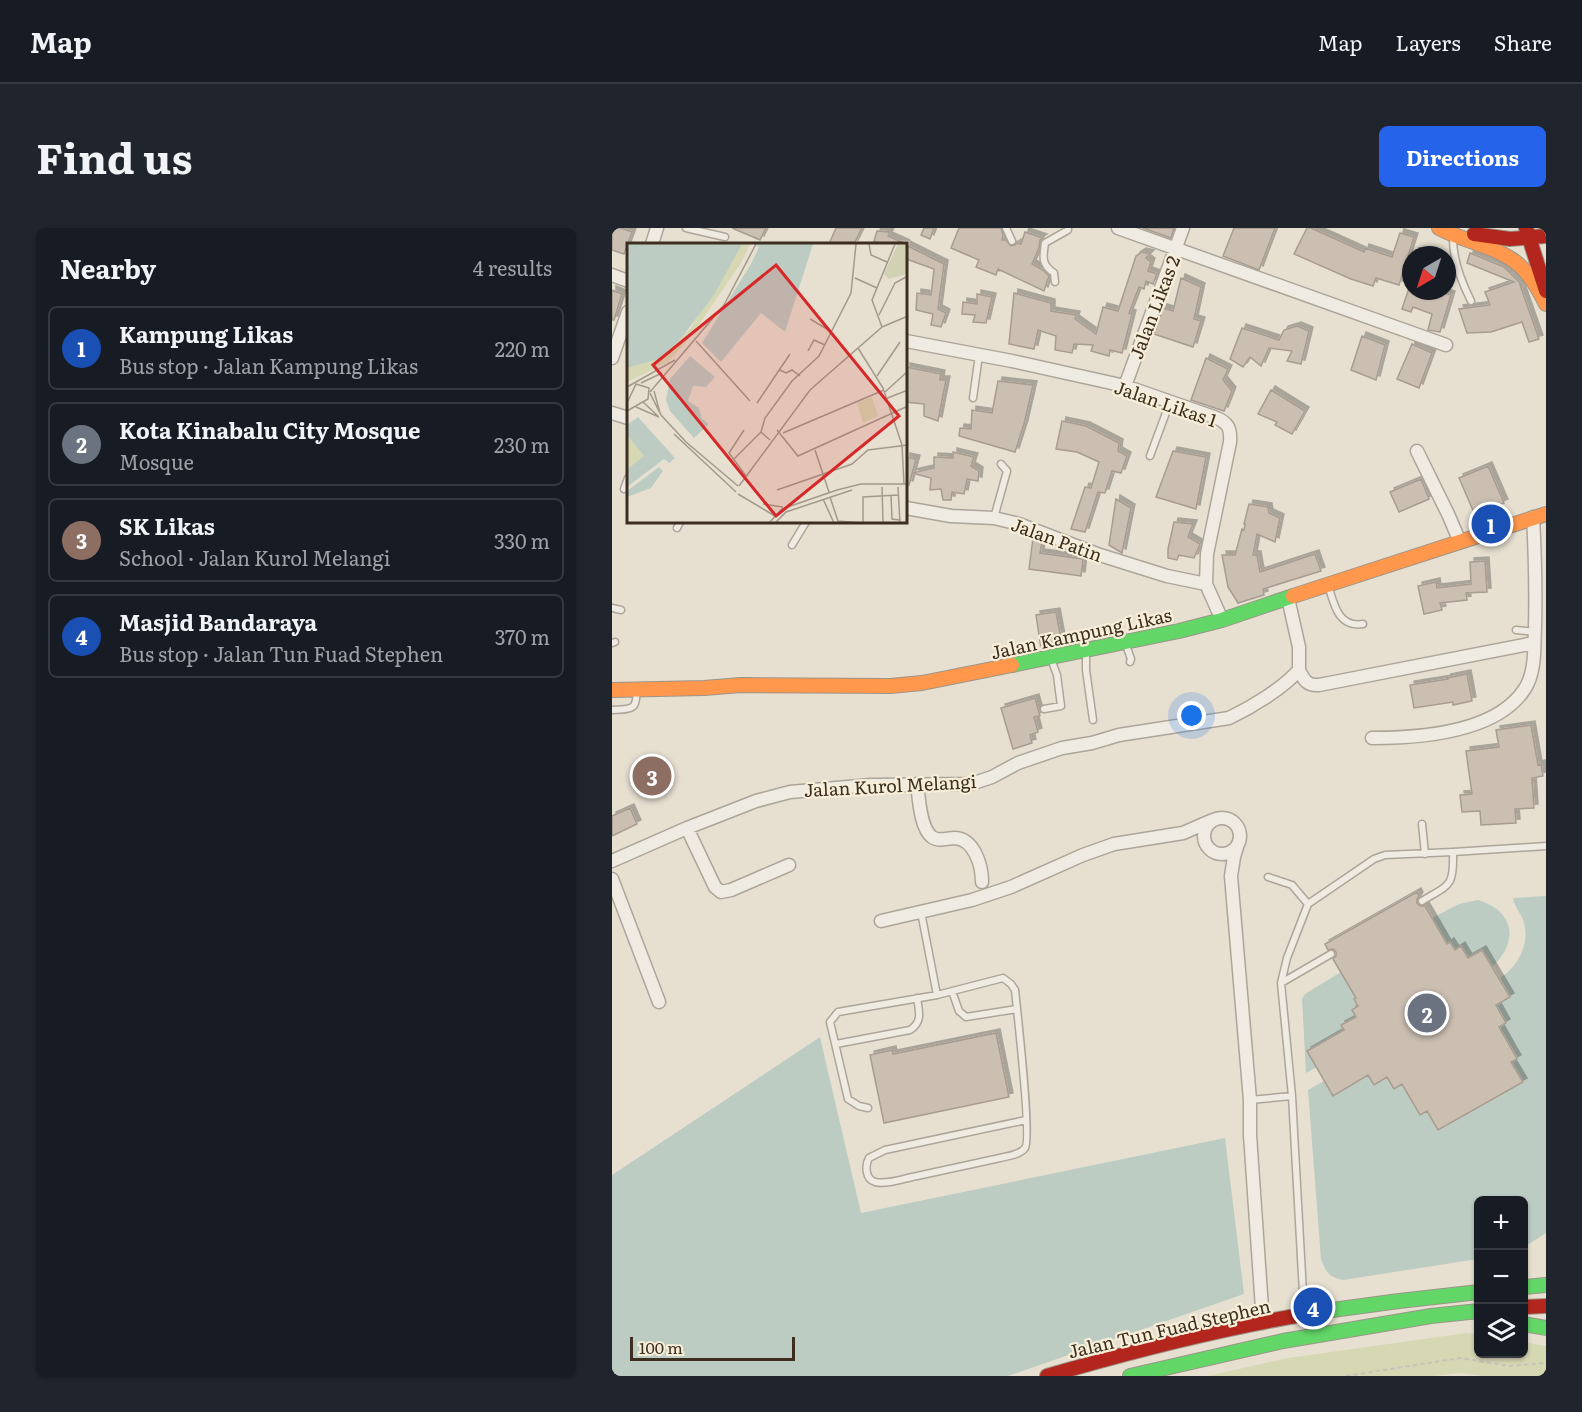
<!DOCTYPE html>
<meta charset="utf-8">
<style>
:root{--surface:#171b24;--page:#20242c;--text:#f1f3f6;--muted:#9ea1a6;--line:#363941;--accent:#2563eb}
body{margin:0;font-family:Literata,serif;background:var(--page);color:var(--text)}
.controls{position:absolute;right:18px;bottom:18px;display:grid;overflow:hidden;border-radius:9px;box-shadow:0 2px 4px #0004}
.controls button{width:54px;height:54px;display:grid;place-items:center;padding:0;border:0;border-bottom:2px solid var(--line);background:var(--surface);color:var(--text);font:30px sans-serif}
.compass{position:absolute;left:790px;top:18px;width:54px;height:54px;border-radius:50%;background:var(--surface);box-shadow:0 2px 4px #0004;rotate:219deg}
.scale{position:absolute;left:18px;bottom:15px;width:165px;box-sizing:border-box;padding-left:6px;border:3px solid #3d2e20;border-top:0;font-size:16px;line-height:21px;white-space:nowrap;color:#3d2e20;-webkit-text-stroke:4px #f7eed8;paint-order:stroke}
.you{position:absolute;left:580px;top:488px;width:21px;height:21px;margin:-15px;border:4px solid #fff;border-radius:50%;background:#1a73e8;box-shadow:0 0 0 9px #1a73e833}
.badge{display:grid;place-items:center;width:39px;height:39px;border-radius:50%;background:var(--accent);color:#fff;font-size:20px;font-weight:700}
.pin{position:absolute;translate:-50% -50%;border:3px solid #fff;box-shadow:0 2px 6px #0006}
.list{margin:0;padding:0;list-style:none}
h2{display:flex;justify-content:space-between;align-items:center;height:78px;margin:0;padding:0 24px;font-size:26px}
h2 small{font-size:20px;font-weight:400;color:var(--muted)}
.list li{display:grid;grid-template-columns:39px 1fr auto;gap:18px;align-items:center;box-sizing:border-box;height:84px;margin:0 12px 12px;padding:0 12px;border:2px solid var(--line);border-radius:9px}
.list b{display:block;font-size:22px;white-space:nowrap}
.list p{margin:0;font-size:20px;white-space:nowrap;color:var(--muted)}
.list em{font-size:20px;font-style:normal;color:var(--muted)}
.icon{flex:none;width:33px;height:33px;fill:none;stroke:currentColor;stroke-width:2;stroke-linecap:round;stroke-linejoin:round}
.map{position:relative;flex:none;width:934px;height:1148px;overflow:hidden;border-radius:9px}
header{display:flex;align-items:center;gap:36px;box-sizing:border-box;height:84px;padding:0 30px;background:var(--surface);border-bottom:2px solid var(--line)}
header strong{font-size:28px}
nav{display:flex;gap:33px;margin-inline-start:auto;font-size:21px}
.intro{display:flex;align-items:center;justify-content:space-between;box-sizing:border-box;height:144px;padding:0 36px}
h1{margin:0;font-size:42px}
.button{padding:15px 27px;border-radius:9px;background:var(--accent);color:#fff;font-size:21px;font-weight:700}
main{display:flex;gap:36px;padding:0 36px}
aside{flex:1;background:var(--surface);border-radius:9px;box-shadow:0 2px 4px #0004}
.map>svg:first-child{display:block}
</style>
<header>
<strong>Map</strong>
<nav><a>Map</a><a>Layers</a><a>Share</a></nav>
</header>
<div class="intro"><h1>Find us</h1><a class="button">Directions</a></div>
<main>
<aside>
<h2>Nearby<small>4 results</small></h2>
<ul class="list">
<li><span class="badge" style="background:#1a4fb4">1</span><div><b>Kampung Likas</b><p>Bus stop · Jalan Kampung Likas</p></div><em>220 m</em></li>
<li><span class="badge" style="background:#6b7280">2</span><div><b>Kota Kinabalu City Mosque</b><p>Mosque</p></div><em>230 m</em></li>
<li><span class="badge" style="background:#8d6e63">3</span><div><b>SK Likas</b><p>School · Jalan Kurol Melangi</p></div><em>330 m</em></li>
<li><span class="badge" style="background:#1a4fb4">4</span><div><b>Masjid Bandaraya</b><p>Bus stop · Jalan Tun Fuad Stephen</p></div><em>370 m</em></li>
</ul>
</aside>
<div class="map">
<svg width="934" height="1148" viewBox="0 0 934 1148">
<defs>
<filter id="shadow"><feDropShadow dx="4" dy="-4" stdDeviation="0" flood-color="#0004"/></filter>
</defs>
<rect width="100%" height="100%" fill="#e7e0d1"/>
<path fill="#d6d7b3" d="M855 1105 866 1107 867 1126H912V1114L934 1118V1148H871L847 1145 823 1148H596L676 1130Z"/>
<path fill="#bcccc2" d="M934 668V1005L912 1019V972H867L866 1031 731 1052C716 1049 714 1044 709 1031L696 862 712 853 721 868 756 848 762 858 775 850 782 861 790 856 808 887 815 884 826 903 911 854 900 834 906 830 888 800 895 795 885 777 899 769 888 750C907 738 919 714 911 692 908 684 902 678 901 670Z
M866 672C903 683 907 714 880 739L870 722 856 730 849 718 843 722 839 715 835 716 820 690 847 676Z
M729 744 744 770 742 771 746 778 740 782 744 788 729 797 732 802 705 839 694 845 690 771 693 766Z
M208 809 249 985 613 910 632 1066 396 1148H0V947Z"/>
<path fill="#cbbfb2" stroke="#a89c90" stroke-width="1.5" filter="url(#shadow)" d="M0 0H9L20 4 12 26 0 22Z
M120 0H154L148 12Z
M224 0H250L242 16H217Z
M312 0H322L318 11 309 7Z
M347 0H389L391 7 390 12H394L399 18 403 17 405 15 409 16 413 4 431 10 428 12 427 20 420 36 431 42 437 48 432 63 386 41 384 47 364 39 367 32 339 20Z
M531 0H562L559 10Z
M622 0H663L647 42 611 28Z
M695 0H699L752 24 753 20 780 29 788 5 802 9 787 57 764 50 761 58 739 51 682 26Z
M265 3 278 4 276 8 294 16H269L262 13Z
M294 17 332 36 326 81 334 85 329 99 319 97 321 86 304 82 305 65 319 67 322 41 294 31Z
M530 24 538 26 534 30 539 34 536 43 545 46 541 56 534 53 532 61 527 59 517 85 520 86 510 125 498 122 497 128 479 123 481 117 462 116 460 125 443 122 444 108 426 102 422 121 397 116 402 65 439 75V83L464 87 463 91 484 106 491 79 506 83 524 28Z
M858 25 892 39 911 58 908 57 927 111 917 114 910 94 879 104 855 105 847 81 878 77 873 64 902 54 855 35Z
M569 50 589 59 582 91 589 93 581 119 542 106 551 80 561 83Z
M797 60 799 61V63H806L813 66 814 63H826L839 67 828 104 816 102 820 86 801 79 799 84 790 81Z
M0 62 10 66 2 92H0Z
M365 66 380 69 374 95 361 94 363 87 350 86 351 74 365 76Z
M685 98 697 103 689 136 675 133 680 123 657 120 649 138 638 129 631 139 618 131 630 100 667 112 672 102Z
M750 108 773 117 764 152 739 142Z
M800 116 820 125 807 160 785 151Z
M594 130 616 141 611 152 620 163 612 183 579 172Z
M294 139 329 146 328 152H334L326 193 312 188V176L294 174Z
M386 153 421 157 412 196 403 224 347 208 348 200 359 201 360 182 380 185Z
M659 162 693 183 680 206 663 197 665 194 646 186Z
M450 193 474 198 507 215 506 223 515 228 509 245 500 243 493 265 486 264 473 304 459 301 473 259 479 260 487 234 465 224 444 221Z
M561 223 594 229 584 281 544 269Z
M341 224 362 229 359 238 367 243 366 253 355 251 352 266 340 264 339 272H331L329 261 318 262 319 250 300 245 322 240V229L341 230Z
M294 229 304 231 297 257 294 256Z
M876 238 892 275 863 287 847 250Z
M809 251 817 271 787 284 778 264Z
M504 271 519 280 510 325 497 317Z
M637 276 656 279 657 285 668 290 663 314 645 306 641 327H645L648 344 703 326 709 343 651 361 652 367 626 375 616 359 610 327H623L630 301 632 302 633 296H632Z
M562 294 581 296 576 309 588 316 582 330 567 327 565 332 556 330V321Z
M421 310 430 314 428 325 471 331 469 348 417 341Z
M873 333 875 364 854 365 855 372 828 375 830 382 812 386 806 358 824 354 825 360 859 356 858 334Z
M444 384 450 416 429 420 424 387Z
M855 446 860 473 841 477V474L802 480 798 457 836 451 835 450Z
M423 470 428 488 422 489 426 504 418 507 420 515 401 521 389 480Z
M919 497 926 537 929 536 931 548 920 550 922 580 903 581 904 595 869 597 868 583 850 584 848 567 860 566 854 523 887 519 884 502Z
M18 580 25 596 0 608V588Z
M805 664 807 668 805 671V675L808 678H813L835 716 838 714 843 722 849 718 856 730 870 722 898 769 884 777 894 795 887 799 905 831 899 834 911 854 826 902 815 883 808 887 790 856 782 861 775 849 762 857 756 847 721 868 695 823 732 802 729 797 744 789 740 782 746 778 742 771 744 770 721 731 724 728V724L721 721 716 722 713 716Z
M384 805 397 869 272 895 258 827 280 822 281 826Z"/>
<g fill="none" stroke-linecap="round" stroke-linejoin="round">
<defs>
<path id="lane" d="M74 0 113 9
M394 0 400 13
M841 11C841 32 849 53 859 73
M443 54 442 45C429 36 431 29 433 15L456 2V0
M361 170 367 127
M538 228 558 174
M12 261 16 250
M382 290 395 243 389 236
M65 300 68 294
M180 317 194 294
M716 357C722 376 726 400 751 396
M0 380 9 382
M904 402 923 404
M513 414 519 431 518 434
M0 415 3 414
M474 423V442L481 492
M432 481 449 478 445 447 439 431
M0 482C18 481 26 483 24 462
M810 596 813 626
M656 649 680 657 696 676
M810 673C838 656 842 659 841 624
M309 684 325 767
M669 755 719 726
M340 763 347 783 354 789 405 781
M224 816 298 802C311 794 307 783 305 770
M638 872 680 868
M256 880 247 878 236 871 218 794 226 784 325 767 391 750 399 756 403 762C405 782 420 912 413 920 408 927 395 928 388 930 360 936 332 942 305 948 293 950 276 957 263 954 253 951 253 937 257 930L273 922 414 892
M692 1083 680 868 669 755 675 730 696 676 762 631 773 627 841 624 934 618"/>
<path id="street" d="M506 0 834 117
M40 16 45 0
M0 47 16 53
M294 113 400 133 513 158 602 189C616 194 619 200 618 214L595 326 594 356 610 392
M0 130 16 84
M513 158 571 0
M0 185 16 190
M805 223 836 286 848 314
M294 280 339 288 382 290 407 296 488 327 555 348 594 356
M687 442C692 452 695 458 707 457L922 415
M760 510C806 510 883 505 912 462 924 445 922 419 923 399 924 362 923 326 921 289
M305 556C307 570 308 600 320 609 327 614 335 610 343 610 362 611 370 637 370 654
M592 608a18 18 0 1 1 36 0a18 18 0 1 1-36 0Z
M75 600 103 659 109 664 119 662 177 637
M625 619 622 629 619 648 638 872V907L651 1095
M0 633 75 600 144 573 178 564 259 557 359 556 380 549 406 535 450 520 480 515 507 507 617 490C640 479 670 461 687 442V419L676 370
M0 651 47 774
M269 693 360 672 399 659 471 627 502 616 571 605 601 592"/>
<path id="fast" d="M400 437 567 403 610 392 681 368
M912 1059 934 1057
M713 1083 787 1073 867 1064
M912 1096 934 1100
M518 1148 671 1113 819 1088 867 1083"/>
<path id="slow" d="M827 0C849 12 875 16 896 29 914 39 925 58 934 76
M681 368 934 286
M0 462 92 460 129 457 278 458 310 455 400 437"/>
<path id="jam" d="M914 0 934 63
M862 6 898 11 934 8
M912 1079 934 1078
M435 1148C527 1121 619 1098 713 1083"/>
</defs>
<use href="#lane" stroke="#ada599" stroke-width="9"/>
<use href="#street" stroke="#ada599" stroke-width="15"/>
<use href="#fast" stroke="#9c958a" stroke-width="16"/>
<use href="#slow" stroke="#9c958a" stroke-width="16"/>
<use href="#jam" stroke="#9c958a" stroke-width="16"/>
<path stroke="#c8c2b9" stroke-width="2" stroke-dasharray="4.5 3" stroke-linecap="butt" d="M734 1148 848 1130 897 1138 934 1135"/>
<use href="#lane" stroke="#efebe3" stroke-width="6"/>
<use href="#street" stroke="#efebe3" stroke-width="12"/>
<use href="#fast" stroke="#63d668" stroke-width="14"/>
<use href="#slow" stroke="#ff974d" stroke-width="14"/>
<use href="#jam" stroke="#b3261e" stroke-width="14"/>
</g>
<g text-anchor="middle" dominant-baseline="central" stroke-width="4.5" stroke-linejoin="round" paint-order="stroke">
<g font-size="18" fill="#3d2e20" stroke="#f7eed8">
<text transform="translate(542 79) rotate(-69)">Jalan Likas 2</text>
<text transform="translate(554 175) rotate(19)">Jalan Likas 1</text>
<text transform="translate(445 311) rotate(20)">Jalan Patin</text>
<text transform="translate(469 405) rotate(-12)">Jalan Kampung Likas</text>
<text transform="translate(278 557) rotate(-3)">Jalan Kurol Melangi</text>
<text transform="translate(557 1100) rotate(-13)">Jalan Tun Fuad Stephen</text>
</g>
</g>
<g transform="translate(15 15)">
<rect width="280" height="280" fill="#e7e0d1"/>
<path d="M115 1H123L114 20 62 96 41 119 0 139V125L35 115 63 86ZM245 154 251 173 236 180 230 160ZM0 192 17 213 0 226Z" fill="#d6d7b3"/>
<path d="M271 1H280V31L262 36 257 31Z" fill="#d1d1b3"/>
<path d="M0 1H115L87 52 52 98 32 116 0 125ZM127 1H186L158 89 134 70 94 119 75 100 124 21 132 4ZM63 113 88 134 79 144 66 143 61 158 72 165 75 176 82 181 67 195 43 168 39 157 43 136ZM11 174 48 215 42 220 37 216 0 244V226L17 213 0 192V182ZM32 224 36 228 24 245 0 254V248Z" fill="#bcccc2"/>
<path fill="none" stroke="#a3998a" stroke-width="1.5" d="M242 1 244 12 260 19M228 35 250 45M252 72 268 40 281 33M183 76 205 89M255 84 281 73M69 98 123 158M231 105 256 145 275 202 277 241M181 108 187 97 198 102M153 127 159 130 165 127 173 133M250 133 273 99M14 140 35 130M0 144 48 117M27 148 33 170M23 149 97 62 129 1M258 149 281 128M23 150 34 172 59 199 111 243M258 156 281 147M16 159 31 173M0 160 9 141 22 145 21 156 0 168M130 160 163 111M9 164 32 174M117 187 102 210 119 233M150 187 171 213 281 163M156 190 257 147M47 191 109 249M143 197 134 189 138 175 165 138 192 113 224 50 229 1M188 207 202 249M106 217 134 189M112 243 183 147 255 84 245 57 268 1M255 244 256 279M271 244 273 280M150 247 225 221 241 207 281 202M111 251 148 273M264 252 265 276 273 277M203 254 211 278 236 280M196 256 207 280M136 261 156 264M142 280 155 266 210 247 234 241H281M148 280 159 269 225 247M236 280V254L271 252"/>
<path fill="#d62828" fill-opacity="0.15" stroke="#d62828" stroke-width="3" d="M149 22 272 173 149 273 26 122Z"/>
<rect width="280" height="280" fill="none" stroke="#3d2e20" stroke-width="3"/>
</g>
</svg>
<div class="controls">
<button>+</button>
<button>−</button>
<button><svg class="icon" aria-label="layers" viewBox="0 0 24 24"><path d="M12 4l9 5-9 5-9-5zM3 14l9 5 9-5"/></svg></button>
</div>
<svg class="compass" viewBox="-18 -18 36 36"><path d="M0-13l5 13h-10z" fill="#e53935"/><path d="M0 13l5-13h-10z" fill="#9ea1a6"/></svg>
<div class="scale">100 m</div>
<div class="you"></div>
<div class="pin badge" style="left:879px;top:296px;background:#1a4fb4">1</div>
<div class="pin badge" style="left:815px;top:785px;background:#6b7280">2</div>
<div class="pin badge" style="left:40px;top:548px;background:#8d6e63">3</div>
<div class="pin badge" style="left:701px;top:1079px;background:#1a4fb4">4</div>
</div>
</main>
